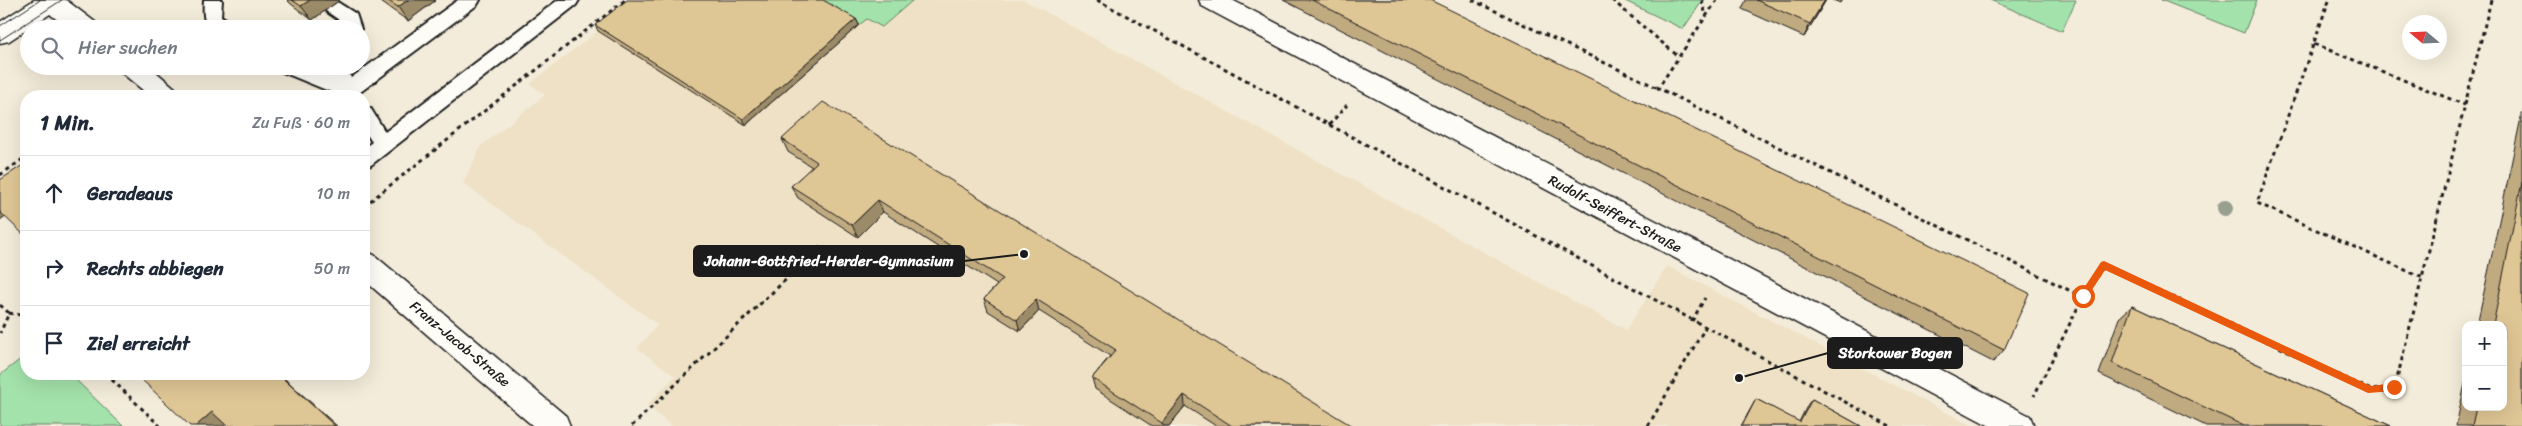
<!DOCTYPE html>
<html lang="de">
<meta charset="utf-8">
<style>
:root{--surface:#fff;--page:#f6f6f7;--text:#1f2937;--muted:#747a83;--line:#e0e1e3}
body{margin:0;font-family:Sriracha,sans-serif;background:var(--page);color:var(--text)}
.controls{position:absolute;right:15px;bottom:15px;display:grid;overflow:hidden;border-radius:10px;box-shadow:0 5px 20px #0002}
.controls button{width:45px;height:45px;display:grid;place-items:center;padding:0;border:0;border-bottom:1px solid var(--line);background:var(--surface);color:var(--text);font:25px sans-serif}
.compass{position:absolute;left:2402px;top:15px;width:45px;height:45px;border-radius:50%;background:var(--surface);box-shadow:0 5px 20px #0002;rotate:289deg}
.stop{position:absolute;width:15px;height:15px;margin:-11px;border:4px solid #ea580c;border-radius:50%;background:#fff}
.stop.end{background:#ea580c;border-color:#fff;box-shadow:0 1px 5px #0008}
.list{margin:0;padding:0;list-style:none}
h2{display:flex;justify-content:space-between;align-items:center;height:65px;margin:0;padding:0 20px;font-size:21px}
h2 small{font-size:16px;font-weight:400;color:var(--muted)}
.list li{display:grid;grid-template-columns:32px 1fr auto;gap:15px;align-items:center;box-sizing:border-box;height:75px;padding:0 20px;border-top:1px solid var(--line)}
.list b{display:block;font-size:19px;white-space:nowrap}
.list em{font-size:16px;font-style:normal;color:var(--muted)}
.icon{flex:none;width:28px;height:28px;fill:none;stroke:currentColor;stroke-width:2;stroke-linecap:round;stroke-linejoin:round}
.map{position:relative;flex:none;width:2522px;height:426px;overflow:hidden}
.search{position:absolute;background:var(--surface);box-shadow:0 5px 20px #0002;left:20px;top:20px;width:350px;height:55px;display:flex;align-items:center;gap:12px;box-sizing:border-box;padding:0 18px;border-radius:28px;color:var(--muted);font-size:19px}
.panel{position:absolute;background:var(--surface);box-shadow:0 5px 20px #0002;left:20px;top:90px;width:350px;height:290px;border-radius:20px}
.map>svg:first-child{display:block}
</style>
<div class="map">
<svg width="2522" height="426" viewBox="0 0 2522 426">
<rect width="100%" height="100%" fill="#f4ecda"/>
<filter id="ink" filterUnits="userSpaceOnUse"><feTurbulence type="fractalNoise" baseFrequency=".02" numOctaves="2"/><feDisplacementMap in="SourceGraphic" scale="10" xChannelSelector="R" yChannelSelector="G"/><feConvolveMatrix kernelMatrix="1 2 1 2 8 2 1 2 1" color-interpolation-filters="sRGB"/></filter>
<g filter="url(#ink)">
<path fill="#eee1c5" d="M637 0 867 19 882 27 913 0H1024L1626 330 1667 266 1972 426H671L647 405 675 376 637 348 658 325 463 183 481 146 545 95 530 84Z"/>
<path fill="#a3e2aa" stroke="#607f63" d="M816 0H913L882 27 867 19 859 25Z
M1623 0H1703L1683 29Z
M1990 0H2076L2062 31Z
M2161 0H2257L2244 33Z
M26 355V374H70L123 426H0V375Z"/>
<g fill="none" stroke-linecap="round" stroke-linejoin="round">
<defs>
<path id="service" d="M204 0H222L221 16 233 24 236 29C208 29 202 30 204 0Z
M334 0 356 14 361 29H343L342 22 326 11 323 6 326 1Z
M458 0H480L477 5 359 93 360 96H341L280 71 278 66H307L332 76 329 70 331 66H349L347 70 351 78Z
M558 0H579L576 5 371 165 364 167V148L372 142 364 130V107L371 109 385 132Z"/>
<path id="minor" d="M34 0H66L95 22 98 29H68L50 14 9 41 0 43V22Z
M1199 0H1232L2030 416 2034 426H1990L1202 6Z
M118 66H149L176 89 180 96H150L122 73Z
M364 251 374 255 566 416 570 426H533L364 280Z"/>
</defs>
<use href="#service" stroke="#1c1c1c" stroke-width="4"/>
<use href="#minor" stroke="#1c1c1c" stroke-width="3"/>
<path stroke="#1c1c1c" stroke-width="3" stroke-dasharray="4 4" stroke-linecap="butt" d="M1097 0 1890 426
M1472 0 1658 88
M1612 0 1679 57
M1702 0 1706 16
M1717 0 1658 88 2083 297 2034 396
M2329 0 2257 203 2423 278
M2314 44 2465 105
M1329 125 1347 105
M0 175 26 157
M364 206 625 0
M2083 297 2104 265 2371 390 2395 387 2491 0
M0 305 9 313 0 333
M9 313 26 316
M1692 321 1705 298
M106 374 160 426
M632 426 821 246
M1648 426 1705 328"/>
<use href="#service" fill="#fdfcf7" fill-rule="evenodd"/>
<use href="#minor" fill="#fdfcf7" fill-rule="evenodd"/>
<path stroke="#1c1c1c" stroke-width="1" d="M0 26 40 0
M0 40 62 0"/>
</g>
<circle fill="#97a08d" cx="2225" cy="208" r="8"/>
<path fill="#c0aa80" stroke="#1c1c1c" d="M287 0H340L312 20 291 4Z
M378 0H436L408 21Z
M1283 0H1430L2004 350 1993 362Z
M1746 0H1826L1804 37 1742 9Z
M1833 0H1842L1840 3Z
M856 19 859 25 746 125 598 31 595 25Z
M2522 113V426H2456L2466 379V407H2503V325H2477Z
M782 139 1352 426H1216L1185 406 1169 426H1152L1095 389 1092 378 1110 356 1039 311 1020 331 988 311 984 299 997 285 883 212 858 237 798 198 791 186 812 167 788 152Z
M2132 306 2391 426H2206L2099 374 2119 318Z
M1756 399 1799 422 1808 404 1812 399 1861 426H1741Z"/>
<path fill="#9c8b68" stroke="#1c1c1c" d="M310 0H340L312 20 301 6Z
M408 0H436L408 21 398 7Z
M1825 0H1826L1804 37 1810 24Z
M856 19 859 25 746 125 743 119Z
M878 200 883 212 858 237 852 225Z
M0 210 7 215 0 220Z
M1036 299 1039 311 1020 331 1017 320Z
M278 374H279L284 378 337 426H335Z
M1184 395 1185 406 1169 426H1163L1162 423Z
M212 412 227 423 224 426H196Z"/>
<path fill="#dfc695" stroke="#1c1c1c" d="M292 0H310L301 6Z
M387 0H408L398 7Z
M627 0H823L856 19 743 119 595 25Z
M1312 0H1430L2029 293 2004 350Z
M1756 0H1825L1810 24Z
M823 102 1352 426H1232L1184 395 1162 423 1092 378 1116 350 1036 299 1017 320 984 299 1003 279 878 200 852 225 791 186 817 162 782 139Z
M26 163V237L0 212V180Z
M2522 182V426H2472L2476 407H2503V325H2493Z
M2132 306 2391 426H2244L2112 363Z
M136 374H278L335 426H227L212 412 196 426H190Z
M1756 399 1800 422 1812 399 1861 426H1742Z"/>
</g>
<path fill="#ea580c" d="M2104 261 2371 386 2394 383 2399 387 2394 391 2368 393 2105 270 2086 299H2080V294L2101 262Z"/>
<g text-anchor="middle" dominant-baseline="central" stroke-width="4" stroke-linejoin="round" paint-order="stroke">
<g font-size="14" fill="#1c1c1c" stroke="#fdfcf7">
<text transform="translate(1615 214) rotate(28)">Rudolf-Seiffert-Straße</text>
<text transform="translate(460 344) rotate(40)">Franz-Jacob-Straße</text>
</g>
</g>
<path fill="none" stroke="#1c1c1c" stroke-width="2" d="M1024 254L964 261M1739 378L1828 353"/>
<g fill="#1c1c1c" stroke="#fdfcf7" stroke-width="2">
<circle cx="1024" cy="254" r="5"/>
<circle cx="1739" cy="378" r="5"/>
</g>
<g fill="#1c1c1c" stroke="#1c1c1c" stroke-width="2">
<rect x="694" y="246" width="270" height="30" rx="5"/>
<rect x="1828" y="338" width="134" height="30" rx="5"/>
</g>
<g font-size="15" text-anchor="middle" font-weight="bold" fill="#fff">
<text x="829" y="266">Johann-Gottfried-Herder-Gymnasium</text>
<text x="1895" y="358">Storkower Bogen</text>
</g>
</svg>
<div class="controls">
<button>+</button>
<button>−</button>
</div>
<svg class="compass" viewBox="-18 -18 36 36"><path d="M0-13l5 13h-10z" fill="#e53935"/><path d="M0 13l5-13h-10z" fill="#747a83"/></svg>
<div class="stop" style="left:2083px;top:296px"></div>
<div class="stop end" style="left:2394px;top:387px"></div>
<div class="search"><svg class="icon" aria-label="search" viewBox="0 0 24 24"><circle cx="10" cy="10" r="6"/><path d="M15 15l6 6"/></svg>Hier suchen</div>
<section class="panel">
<h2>1 Min.<small>Zu Fuß · 60 m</small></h2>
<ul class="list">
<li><svg class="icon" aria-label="ahead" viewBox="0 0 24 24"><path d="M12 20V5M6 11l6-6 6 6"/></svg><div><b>Geradeaus</b></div><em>10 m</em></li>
<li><svg class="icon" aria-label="right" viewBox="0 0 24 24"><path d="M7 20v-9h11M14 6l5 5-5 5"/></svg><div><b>Rechts abbiegen</b></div><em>50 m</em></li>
<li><svg class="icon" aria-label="arrive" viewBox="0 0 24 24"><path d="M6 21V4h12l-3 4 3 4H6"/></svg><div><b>Ziel erreicht</b></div></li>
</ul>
</section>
</div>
